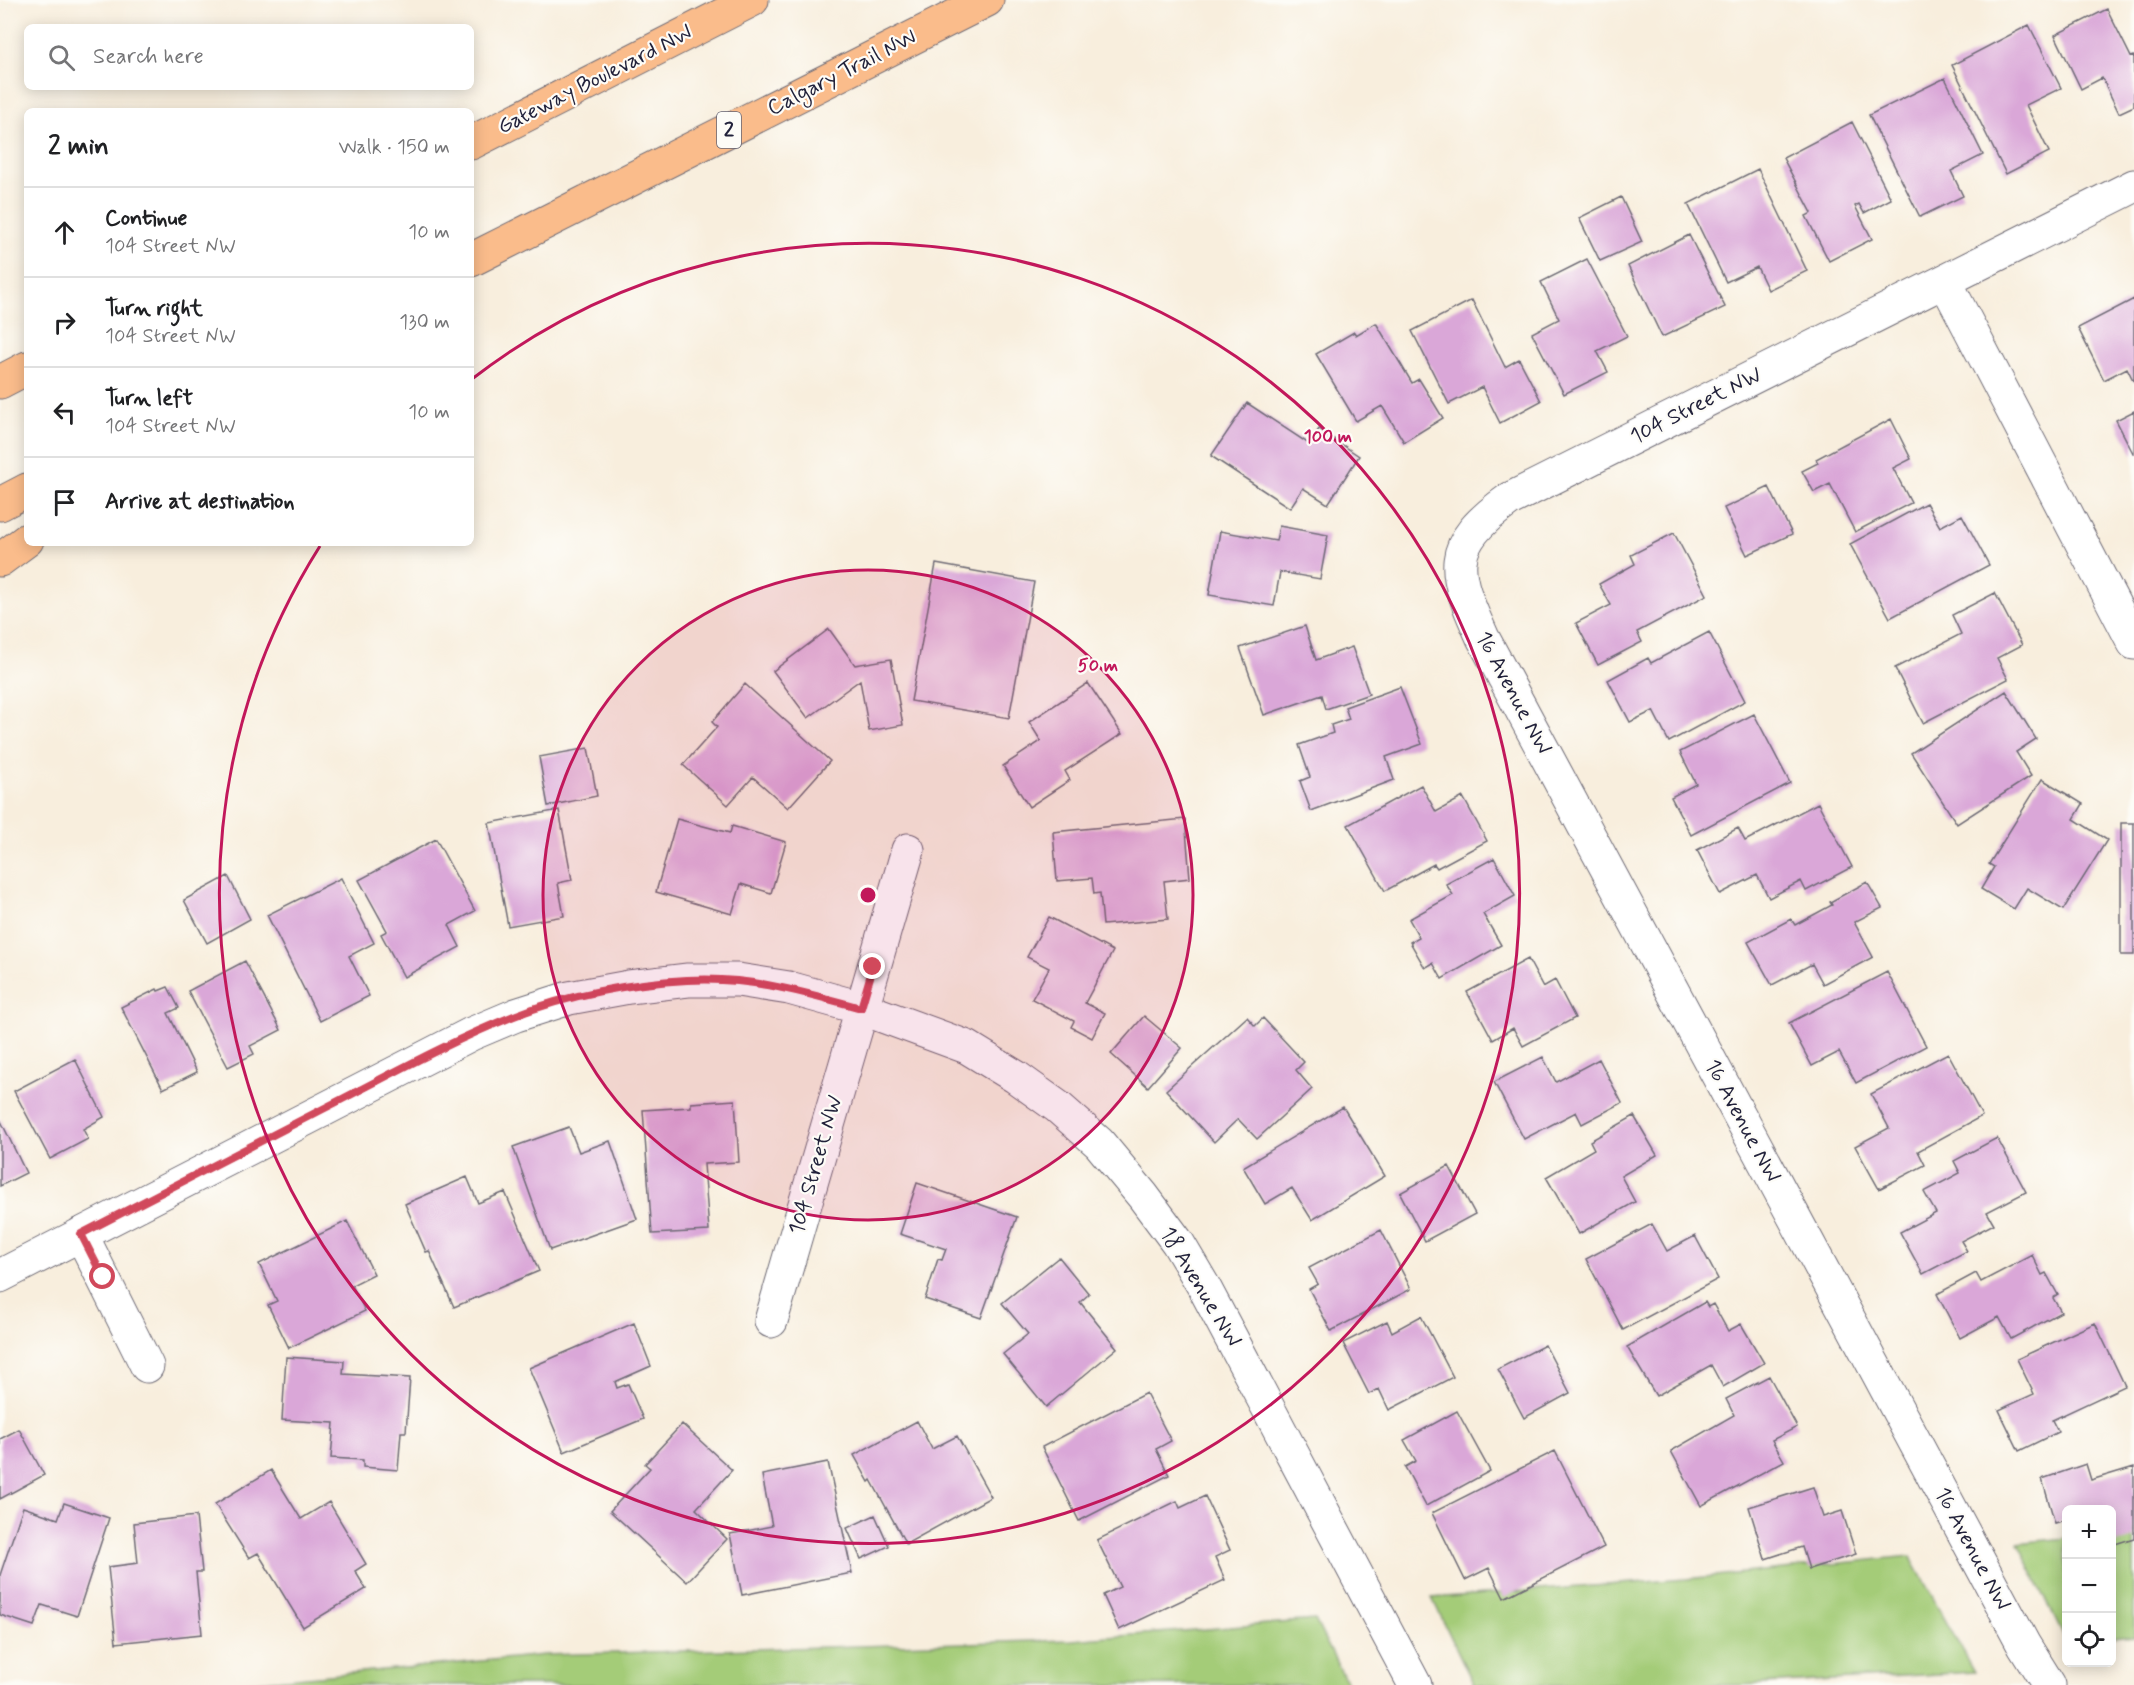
<!DOCTYPE html>
<meta charset="utf-8">
<style>
:root{--surface:#fff;--page:#f2f2f2;--text:#202124;--muted:#757577;--line:#e0e0e0}
body{margin:0;font-family:Mynerve,sans-serif;background:var(--page);color:var(--text)}
.controls{position:absolute;right:18px;bottom:18px;display:grid;overflow:hidden;border-radius:9px;box-shadow:0 3px 15px #0003}
.controls button{width:54px;height:54px;display:grid;place-items:center;padding:0;border:0;border-bottom:2px solid var(--line);background:var(--surface);color:var(--text);font:30px sans-serif}
.stop{position:absolute;width:18px;height:18px;margin:-14px;border:4px solid #d1495b;border-radius:50%;background:#fff}
.stop.end{background:#d1495b;border-color:#fff;box-shadow:0 2px 6px #0008}
.list{margin:0;padding:0;list-style:none}
h2{display:flex;justify-content:space-between;align-items:center;height:78px;margin:0;padding:0 24px;font-size:26px}
h2 small{font-size:20px;font-weight:400;color:var(--muted)}
.list li{display:grid;grid-template-columns:39px 1fr auto;gap:18px;align-items:center;box-sizing:border-box;height:90px;padding:0 24px;border-top:2px solid var(--line)}
.list b{display:block;font-size:22px;white-space:nowrap}
.list p{margin:0;font-size:20px;white-space:nowrap;color:var(--muted)}
.list em{font-size:20px;font-style:normal;color:var(--muted)}
.icon{flex:none;width:33px;height:33px;fill:none;stroke:currentColor;stroke-width:2;stroke-linecap:round;stroke-linejoin:round}
.map{position:relative;flex:none;width:2134px;height:1685px;overflow:hidden}
.search{position:absolute;background:var(--surface);box-shadow:0 3px 15px #0003;left:24px;top:24px;width:450px;height:66px;display:flex;align-items:center;gap:15px;box-sizing:border-box;padding:0 21px;border-radius:9px;color:var(--muted);font-size:22px}
.panel{position:absolute;background:var(--surface);box-shadow:0 3px 15px #0003;left:24px;top:108px;width:450px;height:438px;border-radius:9px}
.map>svg:first-child{display:block}
</style>
<div class="map">
<svg width="2134" height="1685" viewBox="0 0 2134 1685">
<rect width="100%" height="100%" fill="#fdfcf7"/>
<filter id="ink" filterUnits="userSpaceOnUse"><feTurbulence type="fractalNoise" baseFrequency=".0167" numOctaves="2"/><feDisplacementMap in="SourceGraphic" scale="12" xChannelSelector="R" yChannelSelector="G"/><feConvolveMatrix kernelMatrix="1 2 1 2 8 2 1 2 1" color-interpolation-filters="sRGB"/></filter>
<filter id="wash" filterUnits="userSpaceOnUse"><feTurbulence type="fractalNoise" baseFrequency=".008" numOctaves="4" result="noise"/><feDisplacementMap in="SourceGraphic" scale="24" xChannelSelector="R" yChannelSelector="G"/><feGaussianBlur stdDeviation="1.35" result="paint"/><feColorMatrix in="noise" values="0 0 0 0 0 0 0 0 0 0 0 0 0 0 0 0 0 1.4 0 .05"/><feComposite in="paint" operator="in"/></filter>
<g filter="url(#wash)">
<rect width="100%" height="100%" fill="#f8eedd"/>
<path fill="#a4cc78" stroke="#63775a" stroke-width="1.5" d="M2134 1531V1636L2112 1638V1534Z
M2066 1538V1640L2018 1543Z
M1910 1556 1974 1672 1741 1685H1474L1432 1598 1686 1579Z
M1315 1620 1348 1685H220L545 1655 1072 1640Z"/>
<g id="blocks">
<path fill="#daa7d8" d="M2107 9 2131 57 2134 56V106L2119 113 2102 78 2081 89 2055 35Z
M2029 25 2061 88 2026 105 2049 152 2006 174 1952 65Z
M1945 78 1983 155 1951 171 1963 196 1920 217 1869 115Z
M1852 122 1891 199 1864 213 1859 204 1855 206 1872 239 1829 261 1806 216 1812 213 1783 158Z
M1758 169 1807 271 1768 290 1757 267 1726 282 1688 204Z
M1621 197 1642 242 1600 261 1579 218Z
M1689 235 1725 307 1662 337 1628 266Z
M1587 259 1627 336 1597 351 1608 372 1564 394 1532 333 1559 319 1541 282Z
M2134 299V382L2127 368 2104 380 2078 328Z
M1472 300 1505 367 1519 359 1541 401 1500 423 1482 387 1449 404 1412 331Z
M1376 323 1412 383 1419 379 1443 418 1404 442 1382 406 1356 421 1316 354 1354 332 1356 335Z
M1247 403 1309 444 1319 429 1359 456 1328 504 1303 488 1290 508 1211 456Z
M2134 411V455L2116 420Z
M1891 419 1911 459 1893 468 1911 503 1855 532 1830 484 1814 492 1802 471 1818 463 1816 459Z
M1769 487 1792 534 1747 555 1724 508Z
M1926 503 1940 527 1962 515 1989 565 1890 618 1850 544Z
M1279 526 1328 535 1320 579 1280 572 1274 606 1209 595 1220 531 1276 541Z
M1674 533 1707 595 1637 632 1642 642 1598 665 1576 623 1611 605 1599 584 1635 564 1631 555Z
M936 564 1034 582 1009 718 911 701Z
M1995 593 2022 645 1997 658 2008 679 1923 723 1895 668 1961 634 1952 615Z
M1305 626 1316 660 1352 647 1369 694 1326 709 1322 695 1264 715 1240 648Z
M829 629 855 665 891 659 903 725 869 731 860 680 808 718 773 671Z
M1709 632 1745 701 1669 742 1653 711 1630 722 1608 680 1648 658 1651 663Z
M1088 683 1122 734 1065 771 1070 780 1029 807 1003 766 1041 741 1029 722Z
M745 684 830 761 788 808 753 777 728 805 683 765 717 727 712 722Z
M1400 687 1422 744 1386 757 1394 780 1311 811 1300 781 1310 777 1299 745 1333 733 1331 725 1349 719 1345 707Z
M2006 691 2036 739 2016 752 2031 776 1957 824 1911 753Z
M1754 714 1790 783 1691 835 1671 797 1696 784 1680 752Z
M588 748 597 796 548 806 539 757Z
M2042 779 2083 804 2074 819 2107 840 2063 910 2027 888 2014 909 1981 889 1994 867 1989 864Z
M1421 785 1436 812 1463 797 1487 841 1437 868 1434 864 1385 891 1348 825Z
M1818 803 1852 867 1806 891 1801 881 1769 898 1757 875 1720 894 1697 850 1738 828 1745 841Z
M559 810 572 880 558 883 564 916 508 926 489 823Z
M677 819 730 833 732 826 786 842 771 893 741 884 732 914 656 892Z
M1185 819 1190 878 1164 881 1168 919 1103 925 1100 893 1094 894 1092 878 1057 881 1053 832Z
M2121 823H2134V955H2121Z
M436 839 475 911 449 925 460 947 404 977 381 934 387 931 359 880Z
M1494 858 1515 896 1483 914 1501 945 1442 979 1433 963 1425 968 1410 942 1419 937 1409 919 1453 895 1446 884Z
M228 876 250 919 207 943 184 900Z
M341 878 374 943 349 956 369 996 320 1021 267 915Z
M1867 882 1882 908 1854 922 1873 957 1823 984 1812 964 1772 985 1748 942 1791 919 1795 925 1832 905 1830 902Z
M1049 917 1113 951 1085 1003 1105 1013 1092 1038 1071 1027 1074 1021 1032 999 1049 968 1027 957Z
M1528 959 1543 987 1555 980 1575 1018 1523 1046 1513 1028 1493 1040 1467 992Z
M245 961 281 1030 250 1046 254 1054 228 1067 188 991Z
M1887 972 1926 1046 1856 1083 1839 1052 1812 1066 1789 1023Z
M168 987 179 1008 168 1013 197 1072 163 1089 121 1007 157 989 158 991Z
M1144 1016 1182 1048 1148 1087 1111 1054Z
M1247 1017 1255 1026 1263 1018 1304 1062 1296 1070 1312 1089 1257 1139 1238 1119 1214 1142 1166 1090Z
M1948 1053 1982 1116 1918 1151 1925 1165 1879 1189 1855 1146 1889 1128 1871 1094Z
M1543 1057 1556 1082 1599 1059 1622 1103 1582 1124 1576 1112 1524 1139 1494 1082Z
M75 1059 104 1117 83 1129 88 1139 50 1159 14 1091Z
M735 1100 739 1162 704 1164 709 1231 652 1234 643 1110 691 1107V1103Z
M1343 1107 1385 1176 1312 1220 1292 1188 1265 1204 1243 1167Z
M1634 1116 1657 1155 1621 1176 1635 1202 1579 1234 1546 1177 1594 1149 1590 1141Z
M0 1119 26 1173 0 1186Z
M569 1127 579 1152 610 1141 637 1219 550 1250 513 1147Z
M1997 1138 2026 1192 1987 1212 1994 1224 1961 1241 1967 1251 1923 1274 1900 1232 1936 1213 1924 1192 1960 1173 1954 1161Z
M1449 1166 1475 1214 1425 1241 1400 1193Z
M467 1177 478 1203 505 1192 539 1271 454 1307 429 1251 426 1252 405 1204Z
M917 1183 1017 1217 981 1318 925 1299 938 1259 942 1260 946 1249 900 1234Z
M347 1221 374 1274 352 1285 365 1311 289 1348 268 1305 277 1301 259 1264Z
M1652 1224 1667 1251 1695 1236 1718 1279 1623 1330 1586 1259Z
M1381 1230 1411 1289 1331 1331 1309 1289 1318 1284 1309 1268Z
M2032 1255 2042 1275 2046 1273 2058 1295 2053 1298 2061 1312 2011 1339 1999 1317 1960 1338 1937 1294 1976 1273 1981 1282Z
M1059 1257 1089 1294 1080 1302 1117 1348 1046 1407 1003 1354 1028 1334 1002 1303Z
M1705 1302 1708 1307 1713 1304 1728 1331 1741 1324 1764 1363 1723 1387 1711 1365 1656 1396 1627 1347Z
M1421 1316 1453 1377 1389 1410 1379 1389 1369 1394 1343 1343 1387 1321 1392 1332Z
M634 1323 651 1366 615 1382 617 1388 628 1384 643 1419 564 1452 529 1368Z
M2095 1323 2125 1386 2052 1420 2058 1432 2019 1451 1999 1410 2034 1394 2017 1359Z
M1545 1345 1570 1393 1524 1418 1498 1369Z
M286 1357 344 1361 343 1374 410 1378 406 1432H401L398 1470 363 1467V1460L331 1458 334 1423 282 1420Z
M1769 1376 1797 1427 1772 1440 1784 1461 1701 1506 1671 1451 1734 1415 1726 1399Z
M1146 1393 1171 1441 1156 1449 1169 1475 1079 1521 1042 1447Z
M1457 1411 1490 1471 1426 1506 1405 1467 1416 1461 1404 1440Z
M917 1421 932 1449 957 1436 991 1497 906 1544 871 1480 869 1482 854 1455Z
M682 1424 732 1470 696 1509 727 1539 687 1582 610 1511 650 1468 645 1464Z
M19 1429 44 1475 0 1499V1439Z
M1555 1451 1604 1547 1504 1598 1489 1568 1465 1580 1432 1513Z
M828 1462 852 1573 742 1595 730 1534 772 1526 762 1475Z
M2086 1464 2091 1480 2134 1467V1538L2112 1545V1510H2066V1520L2055 1523 2042 1479Z
M271 1470 301 1519 329 1502 366 1564 355 1571 366 1589 303 1627 258 1553 249 1558 215 1504Z
M1813 1487 1823 1517 1842 1511 1856 1554 1809 1569 1802 1547 1765 1559 1749 1507Z
M1205 1496 1230 1550 1215 1557 1225 1580 1119 1630 1103 1595 1120 1587 1097 1540 1177 1501 1180 1508Z
M64 1503 109 1518 77 1616 42 1605 34 1626 0 1615V1575L23 1507 58 1519Z
M875 1515 889 1546 861 1559 847 1528Z
M196 1516 202 1572H196L202 1634 116 1643 108 1567 138 1563 134 1523Z"/>
</g>
</g>
<g filter="url(#ink)">
<use href="#blocks" fill-opacity="0" stroke="#6d6974" stroke-width="1.5"/>
<g fill="none" stroke-linecap="round" stroke-linejoin="round">
<defs>
<path id="street" d="M1945 281 2134 643
M81 1234 147 1366
M0 1276 471 1034 516 1015 569 998 629 987 688 980H738L789 988 861 1008 967 1047 1016 1077 1058 1107 1099 1143 1143 1196 1178 1243 1204 1287 1415 1685
M771 1321 908 850
M2049 1685 2024 1645 1483 638C1452 570 1444 546 1510 499L2134 186"/>
<path id="highway" d="M471 143 752 0
M471 260 987 0
M0 382 27 368
M0 504 27 490
M0 560 27 540"/>
</defs>
<use href="#street" stroke="#6d6974" stroke-width="35"/>
<use href="#highway" stroke="#6d6974" stroke-width="35"/>
<use href="#street" stroke="#fff" stroke-width="33"/>
<use href="#highway" stroke="#fabc8b" stroke-width="33"/>
</g>
</g>
<g fill="none" stroke-linecap="round" stroke-linejoin="round" filter="url(#ink)">
<path stroke="#d1495b" stroke-width="8" d="M103 1277 81 1234C161 1193 242 1151 323 1109 386 1077 448 1042 514 1016 567 995 631 983 687 980 748 976 803 992 861 1008L873 967"/>
</g>
<circle cx="868" cy="895" r="325" fill="#c2185b" fill-opacity=".12"/>
<g fill="none" stroke="#c2185b" stroke-width="3">
<circle cx="868" cy="895" r="325"/>
<path d="M472 379A650 650 0 1 1 320 546"/>
</g>
<g text-anchor="middle" dominant-baseline="central" stroke-width="4.5" stroke-linejoin="round" paint-order="stroke">
<rect fill="#fdfcf7" stroke="#646373" stroke-width="1.5" x="717" y="112" width="24" height="36" rx="4.5"/>
<g font-size="21" font-weight="bold" fill="#22223b">
<text x="729" y="130">2</text>
</g>
<g font-size="22" fill="#22223b" stroke="#fdfcf7">
<text transform="translate(842 73) rotate(-27)">Calgary Trail NW</text>
<text transform="translate(595 80) rotate(-27)">Gateway Boulevard NW</text>
<text transform="translate(1696 406) rotate(-27)">104 Street NW</text>
<text transform="translate(1513 693) rotate(62)">16 Avenue NW</text>
<text transform="translate(1742 1121) rotate(62)">16 Avenue NW</text>
<text transform="translate(816 1165) rotate(-74)">104 Street NW</text>
<text transform="translate(1200 1287) rotate(59)">18 Avenue NW</text>
<text transform="translate(1972 1549) rotate(62)">16 Avenue NW</text>
</g>
</g>
<circle cx="868" cy="895" r="9" fill="#c2185b" stroke="#fdfcf7" stroke-width="3"/>
<g font-size="18" text-anchor="middle" font-weight="bold" fill="#c2185b" stroke="#fdfcf7" stroke-width="4.5" stroke-linejoin="round" paint-order="stroke">
<text x="1328" y="442">100 m</text>
<text x="1098" y="671">50 m</text>
</g>
</svg>
<div class="controls">
<button>+</button>
<button>−</button>
<button><svg class="icon" aria-label="locate" viewBox="0 0 24 24"><circle cx="12" cy="12" r="6"/><path d="M12 2v4M12 18v4M2 12h4M18 12h4"/></svg></button>
</div>
<div class="stop" style="left:103px;top:1277px"></div>
<div class="stop end" style="left:873px;top:967px"></div>
<div class="search"><svg class="icon" aria-label="search" viewBox="0 0 24 24"><circle cx="10" cy="10" r="6"/><path d="M15 15l6 6"/></svg>Search here</div>
<section class="panel">
<h2>2 min<small>Walk · 150 m</small></h2>
<ul class="list">
<li><svg class="icon" aria-label="ahead" viewBox="0 0 24 24"><path d="M12 20V5M6 11l6-6 6 6"/></svg><div><b>Continue</b><p>104 Street NW</p></div><em>10 m</em></li>
<li><svg class="icon" aria-label="right" viewBox="0 0 24 24"><path d="M7 20v-9h11M14 6l5 5-5 5"/></svg><div><b>Turn right</b><p>104 Street NW</p></div><em>130 m</em></li>
<li><svg class="icon" aria-label="left" viewBox="0 0 24 24"><path d="M17 20v-9H6M10 6l-5 5 5 5"/></svg><div><b>Turn left</b><p>104 Street NW</p></div><em>10 m</em></li>
<li><svg class="icon" aria-label="arrive" viewBox="0 0 24 24"><path d="M6 21V4h12l-3 4 3 4H6"/></svg><div><b>Arrive at destination</b></div></li>
</ul>
</section>
</div>
